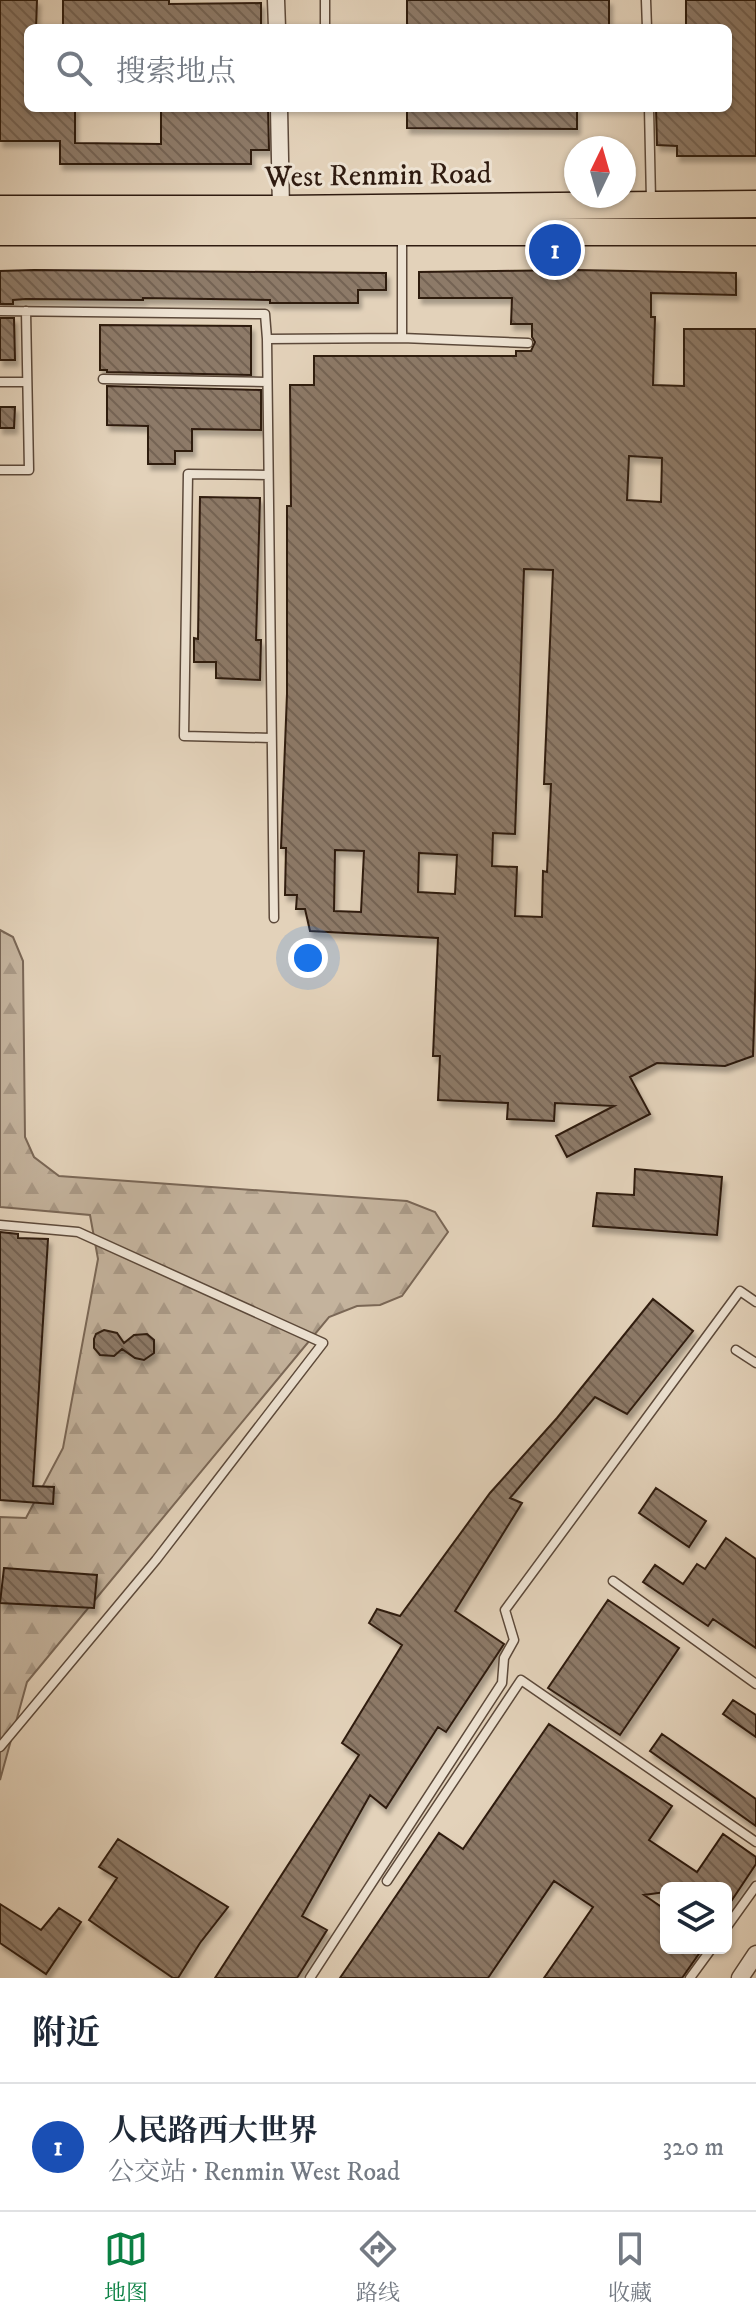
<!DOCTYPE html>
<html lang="zh">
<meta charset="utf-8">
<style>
:root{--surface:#fff;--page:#f6f6f7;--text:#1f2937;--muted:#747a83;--line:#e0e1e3;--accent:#0b8043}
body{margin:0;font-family:"IM FELL DW Pica","Noto Serif SC",serif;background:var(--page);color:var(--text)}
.controls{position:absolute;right:24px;bottom:24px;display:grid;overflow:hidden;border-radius:12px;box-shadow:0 2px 6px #0004}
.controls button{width:72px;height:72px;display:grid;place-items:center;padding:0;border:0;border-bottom:2px solid var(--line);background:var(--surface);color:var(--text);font:40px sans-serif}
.compass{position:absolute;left:564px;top:136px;width:72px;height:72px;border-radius:50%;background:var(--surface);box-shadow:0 2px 6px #0004;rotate:5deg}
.you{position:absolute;left:308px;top:958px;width:28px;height:28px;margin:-20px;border:6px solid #fff;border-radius:50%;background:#1a73e8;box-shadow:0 0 0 12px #1a73e833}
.badge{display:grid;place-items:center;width:52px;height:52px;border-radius:50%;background:var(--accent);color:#fff;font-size:26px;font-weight:700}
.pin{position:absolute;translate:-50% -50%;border:4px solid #fff;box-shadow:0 2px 8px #0006}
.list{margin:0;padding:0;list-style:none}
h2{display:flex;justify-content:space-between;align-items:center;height:104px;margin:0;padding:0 32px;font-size:34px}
h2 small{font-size:26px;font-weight:400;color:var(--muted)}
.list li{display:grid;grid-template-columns:52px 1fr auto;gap:24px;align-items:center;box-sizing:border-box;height:128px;padding:0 32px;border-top:2px solid var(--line)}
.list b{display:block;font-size:30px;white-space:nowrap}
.list p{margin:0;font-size:26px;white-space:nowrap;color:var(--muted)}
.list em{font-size:26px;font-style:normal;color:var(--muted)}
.icon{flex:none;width:44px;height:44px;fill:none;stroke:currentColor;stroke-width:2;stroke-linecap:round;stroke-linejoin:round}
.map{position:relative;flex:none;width:756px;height:1978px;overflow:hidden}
.search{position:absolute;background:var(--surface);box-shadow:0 2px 6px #0004;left:24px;right:24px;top:24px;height:88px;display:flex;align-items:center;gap:20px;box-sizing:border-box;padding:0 28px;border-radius:12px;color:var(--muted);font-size:30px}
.sheet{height:232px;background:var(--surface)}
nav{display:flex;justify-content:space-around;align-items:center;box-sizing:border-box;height:112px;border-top:2px solid var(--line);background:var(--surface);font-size:22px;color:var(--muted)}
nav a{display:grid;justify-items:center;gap:4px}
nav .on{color:var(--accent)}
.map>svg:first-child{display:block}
</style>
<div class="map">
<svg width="756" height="1978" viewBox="0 0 756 1978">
<defs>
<pattern id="forest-firs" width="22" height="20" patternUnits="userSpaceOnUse" patternTransform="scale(2)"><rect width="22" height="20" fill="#c4b39d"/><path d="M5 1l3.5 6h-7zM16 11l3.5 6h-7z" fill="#a99986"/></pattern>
<pattern id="building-back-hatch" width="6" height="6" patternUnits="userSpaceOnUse" patternTransform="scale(2)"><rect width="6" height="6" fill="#8d7a68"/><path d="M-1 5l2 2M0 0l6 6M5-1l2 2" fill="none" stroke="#746354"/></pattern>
<filter id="shadow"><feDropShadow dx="3" dy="5.5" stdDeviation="2" flood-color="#0004"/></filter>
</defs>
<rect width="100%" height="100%" fill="#e3d2ba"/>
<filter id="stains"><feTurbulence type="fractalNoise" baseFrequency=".0025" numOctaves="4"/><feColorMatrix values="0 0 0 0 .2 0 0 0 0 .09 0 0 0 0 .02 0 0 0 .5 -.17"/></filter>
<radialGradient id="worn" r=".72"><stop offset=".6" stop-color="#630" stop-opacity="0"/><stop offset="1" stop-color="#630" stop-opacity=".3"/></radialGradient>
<path fill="url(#forest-firs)" stroke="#7a6756" stroke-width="2" d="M0 930 13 937 23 961 25 1137 34 1157 59 1176 407 1201 435 1212 448 1232 402 1296 380 1305 357 1306 329 1317 27 1682 0 1780V1517L26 1518 63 1448 98 1259 90 1215 0 1207Z"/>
<path fill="url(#building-back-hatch)" stroke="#2f1b10" stroke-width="2" fill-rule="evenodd" filter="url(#shadow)" d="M0 0H37L36 28H28V108H75V143L161 144V108H268L269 150H251V164H60V141H0Z
M63 0H169V4L261 3V26L63 28Z
M407 0H609V28H407Z
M686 0H756V156H677V146L657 145 656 108H728V28H686Z
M407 108H577V129L407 128Z
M34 270 386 273V290H358V303H270V300L143 298V300L26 299 13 300V304H0V271Z
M576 270 736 273V295L651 293V317H655L653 385 684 386V329H756V967L753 1056 725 1066 657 1063 630 1077 650 1114 567 1157 556 1136 614 1106 555 1103 554 1121 507 1119 508 1103 438 1100 440 1056H433L438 938 310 931 305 909H296L297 895H285L286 848H281L287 694V506H291L290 385H314V356H516V351H531L535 342 532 337V324H511L512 298H419V272ZM629 456 662 458 661 502 627 500ZM524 569 553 570 544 784H551L547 872 543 871 542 917 515 916 517 867 492 866 493 833 515 834ZM335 850 364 851 361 912 334 911ZM419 853 457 855 455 894 418 892Z
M0 318H14L15 360H0Z
M100 325 251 326V375L107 372V370H100Z
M107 386 261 390V430L192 429V451H175V464H148V426L107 425Z
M0 407H15L14 428H0Z
M200 497 260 498 256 640H261L260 680 216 678V662H194V638L198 639Z
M635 1169 722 1177 717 1235 593 1226 597 1193 634 1195Z
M0 1232 18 1234V1238L48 1239 33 1486 54 1487 53 1504 0 1500Z
M653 1299 693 1331 627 1414 595 1397 510 1498 522 1503 455 1611 504 1644 446 1732 438 1727 386 1808 370 1795 302 1916 327 1930 297 1978H215L359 1755 342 1743 402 1645 369 1623 377 1609 400 1616 490 1493 557 1418Z
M104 1330 117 1333 124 1343 134 1335 147 1334 154 1340V1353L144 1360 135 1358 122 1349 114 1356 100 1355 94 1348V1339L96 1334Z
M656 1488 706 1521 689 1547 639 1513Z
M726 1538 756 1559V1648L713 1619 708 1626 643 1582 655 1565 683 1584 697 1564 705 1569Z
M4 1568 97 1575 94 1608 0 1603Z
M608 1600 679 1648 620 1735 548 1688Z
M733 1700 756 1715V1737L723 1714Z
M549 1724 672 1806 649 1840 697 1872 723 1834 756 1857V1864L726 1909V1888H666V1892L644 1895 666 1910V1948H703L682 1978H544L593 1907 554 1881 488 1978H340L439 1833 463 1849Z
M662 1734 756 1799V1826L650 1751Z
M118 1839 228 1907 200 1943 178 1978H173L89 1920 117 1878 99 1867Z
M0 1904 41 1930 59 1908 81 1922 46 1974 0 1943Z"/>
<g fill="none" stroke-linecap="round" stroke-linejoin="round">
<defs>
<path id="service" d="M325 0V28
M646 0 647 28
M649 108 651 200
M0 311 265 314 267 339
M402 338 528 343
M103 379 267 382
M0 382H27
M0 470H29L26 311
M268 475 188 474 184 736 271 738
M274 918 267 339 402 338V237
M0 1225 78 1232 323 1343 156 1560 0 1747
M736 1350 756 1363
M613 1581 756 1684
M387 1881 521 1680 756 1842
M726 1928 756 1886
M310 1978 502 1683 504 1658 514 1640 505 1610 740 1291 756 1302
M690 1978 712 1948"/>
<path id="minor" d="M276 0 277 28
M279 108 281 209
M740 1978 756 1954"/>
<path id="primary" d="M0 209H281L756 204
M0 232H756"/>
</defs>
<use href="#service" stroke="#5c493a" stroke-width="11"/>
<use href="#minor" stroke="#5c493a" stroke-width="19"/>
<use href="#primary" stroke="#2f1b10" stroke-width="29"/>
<use href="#service" stroke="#ede2d2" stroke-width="8"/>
<use href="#minor" stroke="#ede2d2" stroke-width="16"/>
<use href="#primary" stroke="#e3d2ba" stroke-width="26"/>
</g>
<g text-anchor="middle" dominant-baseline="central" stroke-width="6" stroke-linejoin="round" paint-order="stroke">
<g font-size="30" fill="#2f1b10" stroke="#ede2d2">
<text transform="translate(378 176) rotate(-1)">West Renmin Road</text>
</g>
</g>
<rect width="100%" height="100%" filter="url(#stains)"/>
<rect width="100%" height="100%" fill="url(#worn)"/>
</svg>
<div class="controls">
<button><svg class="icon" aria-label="layers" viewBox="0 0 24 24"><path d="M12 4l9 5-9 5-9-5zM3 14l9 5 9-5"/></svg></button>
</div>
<svg class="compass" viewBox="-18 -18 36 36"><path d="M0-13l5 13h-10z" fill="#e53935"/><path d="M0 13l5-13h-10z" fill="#747a83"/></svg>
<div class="you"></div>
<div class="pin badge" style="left:555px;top:250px;background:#1a4fb4">1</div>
<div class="search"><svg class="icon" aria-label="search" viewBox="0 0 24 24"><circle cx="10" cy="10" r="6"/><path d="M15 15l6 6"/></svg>搜索地点</div>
</div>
<section class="sheet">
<h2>附近<small></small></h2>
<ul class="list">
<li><span class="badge" style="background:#1a4fb4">1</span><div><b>人民路西大世界</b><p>公交站 · Renmin West Road</p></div><em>320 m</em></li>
</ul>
</section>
<nav>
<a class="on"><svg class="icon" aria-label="map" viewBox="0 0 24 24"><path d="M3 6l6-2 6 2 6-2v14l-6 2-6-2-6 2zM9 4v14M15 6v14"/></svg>地图</a>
<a><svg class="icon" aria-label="directions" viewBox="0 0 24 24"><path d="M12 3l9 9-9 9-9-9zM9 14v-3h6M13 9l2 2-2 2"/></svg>路线</a>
<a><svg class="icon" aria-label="saved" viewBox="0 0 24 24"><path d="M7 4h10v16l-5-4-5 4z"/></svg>收藏</a>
</nav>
